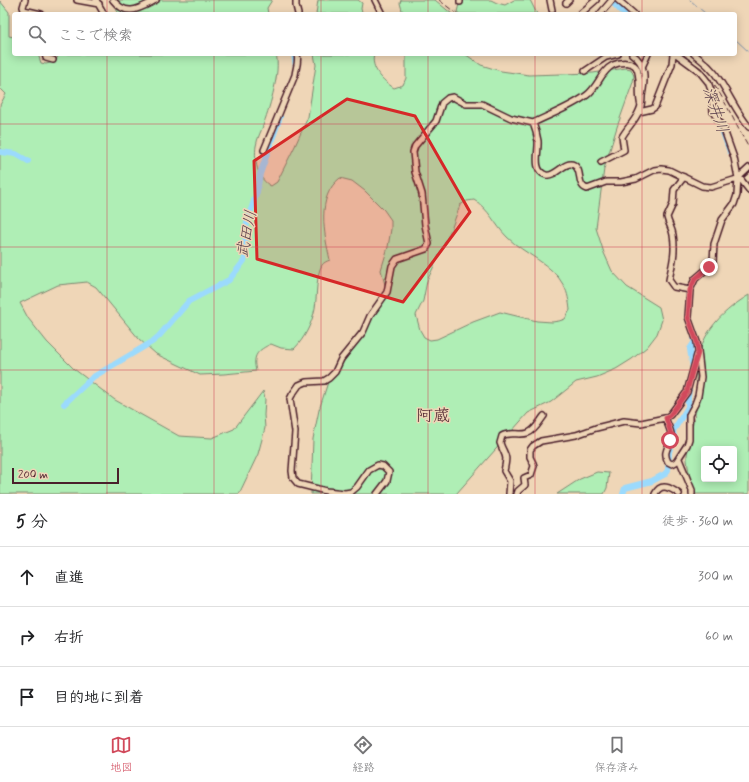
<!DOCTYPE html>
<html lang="ja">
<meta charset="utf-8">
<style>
:root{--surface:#fff;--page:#f2f2f2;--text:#202124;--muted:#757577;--line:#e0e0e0;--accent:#d1495b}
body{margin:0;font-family:Mynerve,"Klee One",sans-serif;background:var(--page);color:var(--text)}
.controls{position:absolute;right:12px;bottom:12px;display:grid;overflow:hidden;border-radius:4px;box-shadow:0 2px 10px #0003}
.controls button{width:36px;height:36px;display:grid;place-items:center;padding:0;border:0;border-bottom:1px solid var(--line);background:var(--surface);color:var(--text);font:20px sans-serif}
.scale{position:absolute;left:12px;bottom:10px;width:107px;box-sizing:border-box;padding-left:4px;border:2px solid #4a1f2b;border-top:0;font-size:11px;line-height:14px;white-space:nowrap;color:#4a1f2b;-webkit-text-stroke:3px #efd6b7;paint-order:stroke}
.stop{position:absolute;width:12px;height:12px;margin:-9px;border:3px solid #d1495b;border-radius:50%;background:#fff}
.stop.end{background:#d1495b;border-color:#fff;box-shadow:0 1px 4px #0008}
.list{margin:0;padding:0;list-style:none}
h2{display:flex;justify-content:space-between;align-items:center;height:52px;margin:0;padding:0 16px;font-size:17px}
h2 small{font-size:13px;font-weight:400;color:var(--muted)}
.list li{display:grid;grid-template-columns:26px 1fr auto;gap:12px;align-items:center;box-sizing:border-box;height:60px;padding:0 16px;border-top:1px solid var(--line)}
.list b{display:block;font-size:15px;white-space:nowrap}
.list em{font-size:13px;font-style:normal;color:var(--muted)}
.icon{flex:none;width:22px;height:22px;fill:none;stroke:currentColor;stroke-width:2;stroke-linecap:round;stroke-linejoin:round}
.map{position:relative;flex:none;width:749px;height:494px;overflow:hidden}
.search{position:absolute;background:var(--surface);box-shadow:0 2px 10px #0003;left:12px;right:12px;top:12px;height:44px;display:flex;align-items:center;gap:10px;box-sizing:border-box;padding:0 14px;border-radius:4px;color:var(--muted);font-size:15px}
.sheet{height:232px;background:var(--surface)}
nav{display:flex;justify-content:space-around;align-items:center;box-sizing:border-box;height:56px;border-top:1px solid var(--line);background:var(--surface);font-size:11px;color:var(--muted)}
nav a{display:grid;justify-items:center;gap:2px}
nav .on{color:var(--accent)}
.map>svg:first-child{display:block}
</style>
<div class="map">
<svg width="749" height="494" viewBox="0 0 749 494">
<rect width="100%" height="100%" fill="#efd6b7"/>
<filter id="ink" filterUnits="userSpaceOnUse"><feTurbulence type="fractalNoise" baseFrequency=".025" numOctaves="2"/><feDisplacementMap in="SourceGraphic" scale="8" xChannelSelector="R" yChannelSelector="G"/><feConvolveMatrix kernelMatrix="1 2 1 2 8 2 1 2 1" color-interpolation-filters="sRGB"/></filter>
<g filter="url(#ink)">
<path fill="#afeeb5" stroke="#7c8670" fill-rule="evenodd" d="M110 0H272L267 8 268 14H119L116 9 117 7Z
M318 0H358L362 3 361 9 363 14H316Z
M401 0H435L452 14H403L400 3Z
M460 0H491L497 3 505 5 514 0H530L537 14H460L457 12Z
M0 1 9 12V36L14 37V54H38L41 63 46 64 54 62 60 54H276C281 72 270 105 264 123 262 130 257 138 256 146 254 160 257 179 271 186L277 182 295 146 308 117 316 65 314 54H374C370 68 383 81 394 88L403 85 406 78V54H465L481 65 501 71 529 75 593 73 626 68 631 69 634 76 633 82 617 127 604 169 596 228 604 253 612 271 627 287 659 307 662 320 657 334 647 347 632 359 616 369 597 377 576 382 551 402 528 413 456 494H311L313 439 319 410 329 379 337 371 355 346 365 335 369 324 374 314 388 296 381 270 388 247 391 229V220L384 210 365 191 352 181 340 178C316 197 324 233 330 260 327 261 323 263 322 265 316 274 317 297 315 308 312 323 305 338 294 349L281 348 271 344C258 350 252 355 256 371L224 374 200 375 156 354 139 339 96 287 87 282 58 285 20 303 28 318 47 342 74 369 115 400 179 436 212 438 234 429 263 391 265 399 264 415 265 428 258 454 239 494H0V105L6 94 0 88ZM474 200C489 209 495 225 507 237 525 255 552 263 564 286 568 293 569 302 570 310L565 319 559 321 552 322 537 321 500 312 473 322 437 339 430 340 424 337 420 330 416 315 423 301 427 281 452 227 460 205 467 201Z
M749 295V494H689C694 482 686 467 687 455 689 435 696 416 698 397 698 390 696 383 696 376 697 337 718 314 749 295ZM704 449H734V479H704Z
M597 472 609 473 607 488 604 494H557L580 479Z"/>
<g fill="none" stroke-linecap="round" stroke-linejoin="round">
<path stroke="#7b8fa9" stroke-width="1" d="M690 0 706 14
M735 39 749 52"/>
<path stroke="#9bdafd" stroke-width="6" d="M610 0 624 14
M294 54 296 67
M721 127 730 152
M0 152 16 154 28 161
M693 369 690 349 694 343 695 333
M64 404 93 377 152 342 159 336 189 301 229 280 244 261 246 254 245 235 247 222 257 192 260 174 280 117
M623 494 625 488 652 481 665 474 668 470 669 452 674 437 673 431 688 407V398L689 388"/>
<defs>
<path id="minor" d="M25 0 23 7 24 10 41 14
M77 0 99 4
M96 0 104 14
M113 0C127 18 140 8 156 0
M296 0V6L298 14
M375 0 382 14
M550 0 552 10
M618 0 634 14
M460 2V0
M566 3 569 0
M580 14 596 0
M600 14 612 0
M45 54 46 58 53 60
M694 54C704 62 714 70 720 81 730 96 737 113 749 127
M642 67 648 54
M585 71 606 57 618 54
M639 112 652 109 655 107 672 64 673 54
M533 123C551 114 571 107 587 95 598 87 601 71 613 65 620 62 631 61 636 67 642 76 637 95 641 106
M264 150 295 75C296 67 299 62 297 54
M601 162 624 150 622 137C627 128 635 121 639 111 641 107 642 101 642 96 645 80 647 64 632 54
M684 177 674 190 673 204 667 217C668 223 672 228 673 235 676 253 672 264 669 280L674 287 690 290
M739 177 749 190
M665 418 670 415 687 392 697 355
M679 459 692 490V494
M377 494 387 481 389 472 383 466 378 465 369 470 357 487 351 492 345 493 326 491 298 484 293 478 292 471 295 432 290 399 292 395 299 385 306 382 324 381 329 378 335 372 341 359 363 332 370 316 387 292 392 266 397 259 426 249 429 244 425 225 422 194 415 172 413 152 415 146 436 121 442 103 448 98 453 97 466 104H482L511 118 533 123C535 128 537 135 538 141 539 151 532 171 546 175 556 177 565 160 574 165 583 170 576 185 587 189L606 182H621L636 179 654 170 661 169 669 170 702 186 711 187 737 179 749 168
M509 494 510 481 504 471C508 453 505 457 500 443L502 436C510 431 519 436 528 433 535 431 540 421 544 416
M517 494 518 491 525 485 524 478 531 475 534 466 533 463 530 457V450L533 446 541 441 576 435 596 428 624 421 641 423 665 418C667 423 670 428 671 434 673 445 661 449 668 462L672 464 676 462 687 445 689 439V415L695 404 698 396 701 377 697 342 688 317 690 290 695 279 709 267 713 262 714 244 722 220 734 204 737 195 738 178 734 158 723 127 713 112 712 93 708 82 699 71 676 54
M655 494C661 482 671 488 679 494"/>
</defs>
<use href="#minor" stroke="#4a1f2b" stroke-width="8"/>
<use href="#minor" stroke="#efd6b7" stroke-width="5"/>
<path stroke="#4a1f2b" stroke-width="1" stroke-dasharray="6 3" stroke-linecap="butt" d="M439 0 457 14
M682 54C720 79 727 111 749 148"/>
</g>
</g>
<g fill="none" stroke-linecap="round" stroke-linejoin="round" filter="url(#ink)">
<path stroke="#d1495b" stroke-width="5" d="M670 440 671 434 666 418 670 415 687 392 692 372 698 353 697 342 688 317 690 290 695 279 709 267"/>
</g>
<path fill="#d62828" fill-opacity="0.2" stroke="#d62828" stroke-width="3" stroke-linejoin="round" d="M347 99 415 116 470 212 403 302 257 259 254 161Z"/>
<path fill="none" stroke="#d1495b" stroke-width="1" stroke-opacity="0.55" d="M107 0V14M214 0V14M321 0V14M428 0V14M535 0V14M642 0V14M107 54V494M214 54V494M321 54V494M428 54V494M535 54V494M642 54V494M0 124H749M0 247H749M0 370H749"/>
<g text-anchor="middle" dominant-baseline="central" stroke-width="3" stroke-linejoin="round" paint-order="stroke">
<g font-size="16" font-style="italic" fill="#563b4a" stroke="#efd6b7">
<text transform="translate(715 110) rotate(71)">深井川</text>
<text transform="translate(247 234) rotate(-79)">武田川</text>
</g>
<g font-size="17" fill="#4a1f2b" stroke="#efd6b7">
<text x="433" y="416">阿蔵</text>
</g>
</g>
</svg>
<div class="controls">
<button><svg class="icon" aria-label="locate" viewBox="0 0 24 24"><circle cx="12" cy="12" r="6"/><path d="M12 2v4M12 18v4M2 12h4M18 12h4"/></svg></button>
</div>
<div class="scale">200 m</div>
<div class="stop" style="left:670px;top:440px"></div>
<div class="stop end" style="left:709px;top:267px"></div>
<div class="search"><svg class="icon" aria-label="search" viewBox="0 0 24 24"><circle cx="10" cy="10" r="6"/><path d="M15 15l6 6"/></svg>ここで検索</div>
</div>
<section class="sheet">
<h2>5 分<small>徒歩 · 360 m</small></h2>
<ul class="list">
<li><svg class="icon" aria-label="ahead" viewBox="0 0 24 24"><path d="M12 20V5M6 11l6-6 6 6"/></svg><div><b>直進</b></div><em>300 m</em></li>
<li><svg class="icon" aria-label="right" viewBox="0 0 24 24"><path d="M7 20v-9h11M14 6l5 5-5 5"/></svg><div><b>右折</b></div><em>60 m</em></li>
<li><svg class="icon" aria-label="arrive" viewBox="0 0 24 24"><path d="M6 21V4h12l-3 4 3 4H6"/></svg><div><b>目的地に到着</b></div></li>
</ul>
</section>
<nav>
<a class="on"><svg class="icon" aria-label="map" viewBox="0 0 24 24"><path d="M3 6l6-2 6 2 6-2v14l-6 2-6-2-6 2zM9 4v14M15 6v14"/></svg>地図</a>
<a><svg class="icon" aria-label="directions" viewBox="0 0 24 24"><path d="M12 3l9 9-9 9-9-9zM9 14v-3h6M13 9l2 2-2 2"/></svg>経路</a>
<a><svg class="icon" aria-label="saved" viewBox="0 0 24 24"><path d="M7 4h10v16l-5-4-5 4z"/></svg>保存済み</a>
</nav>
